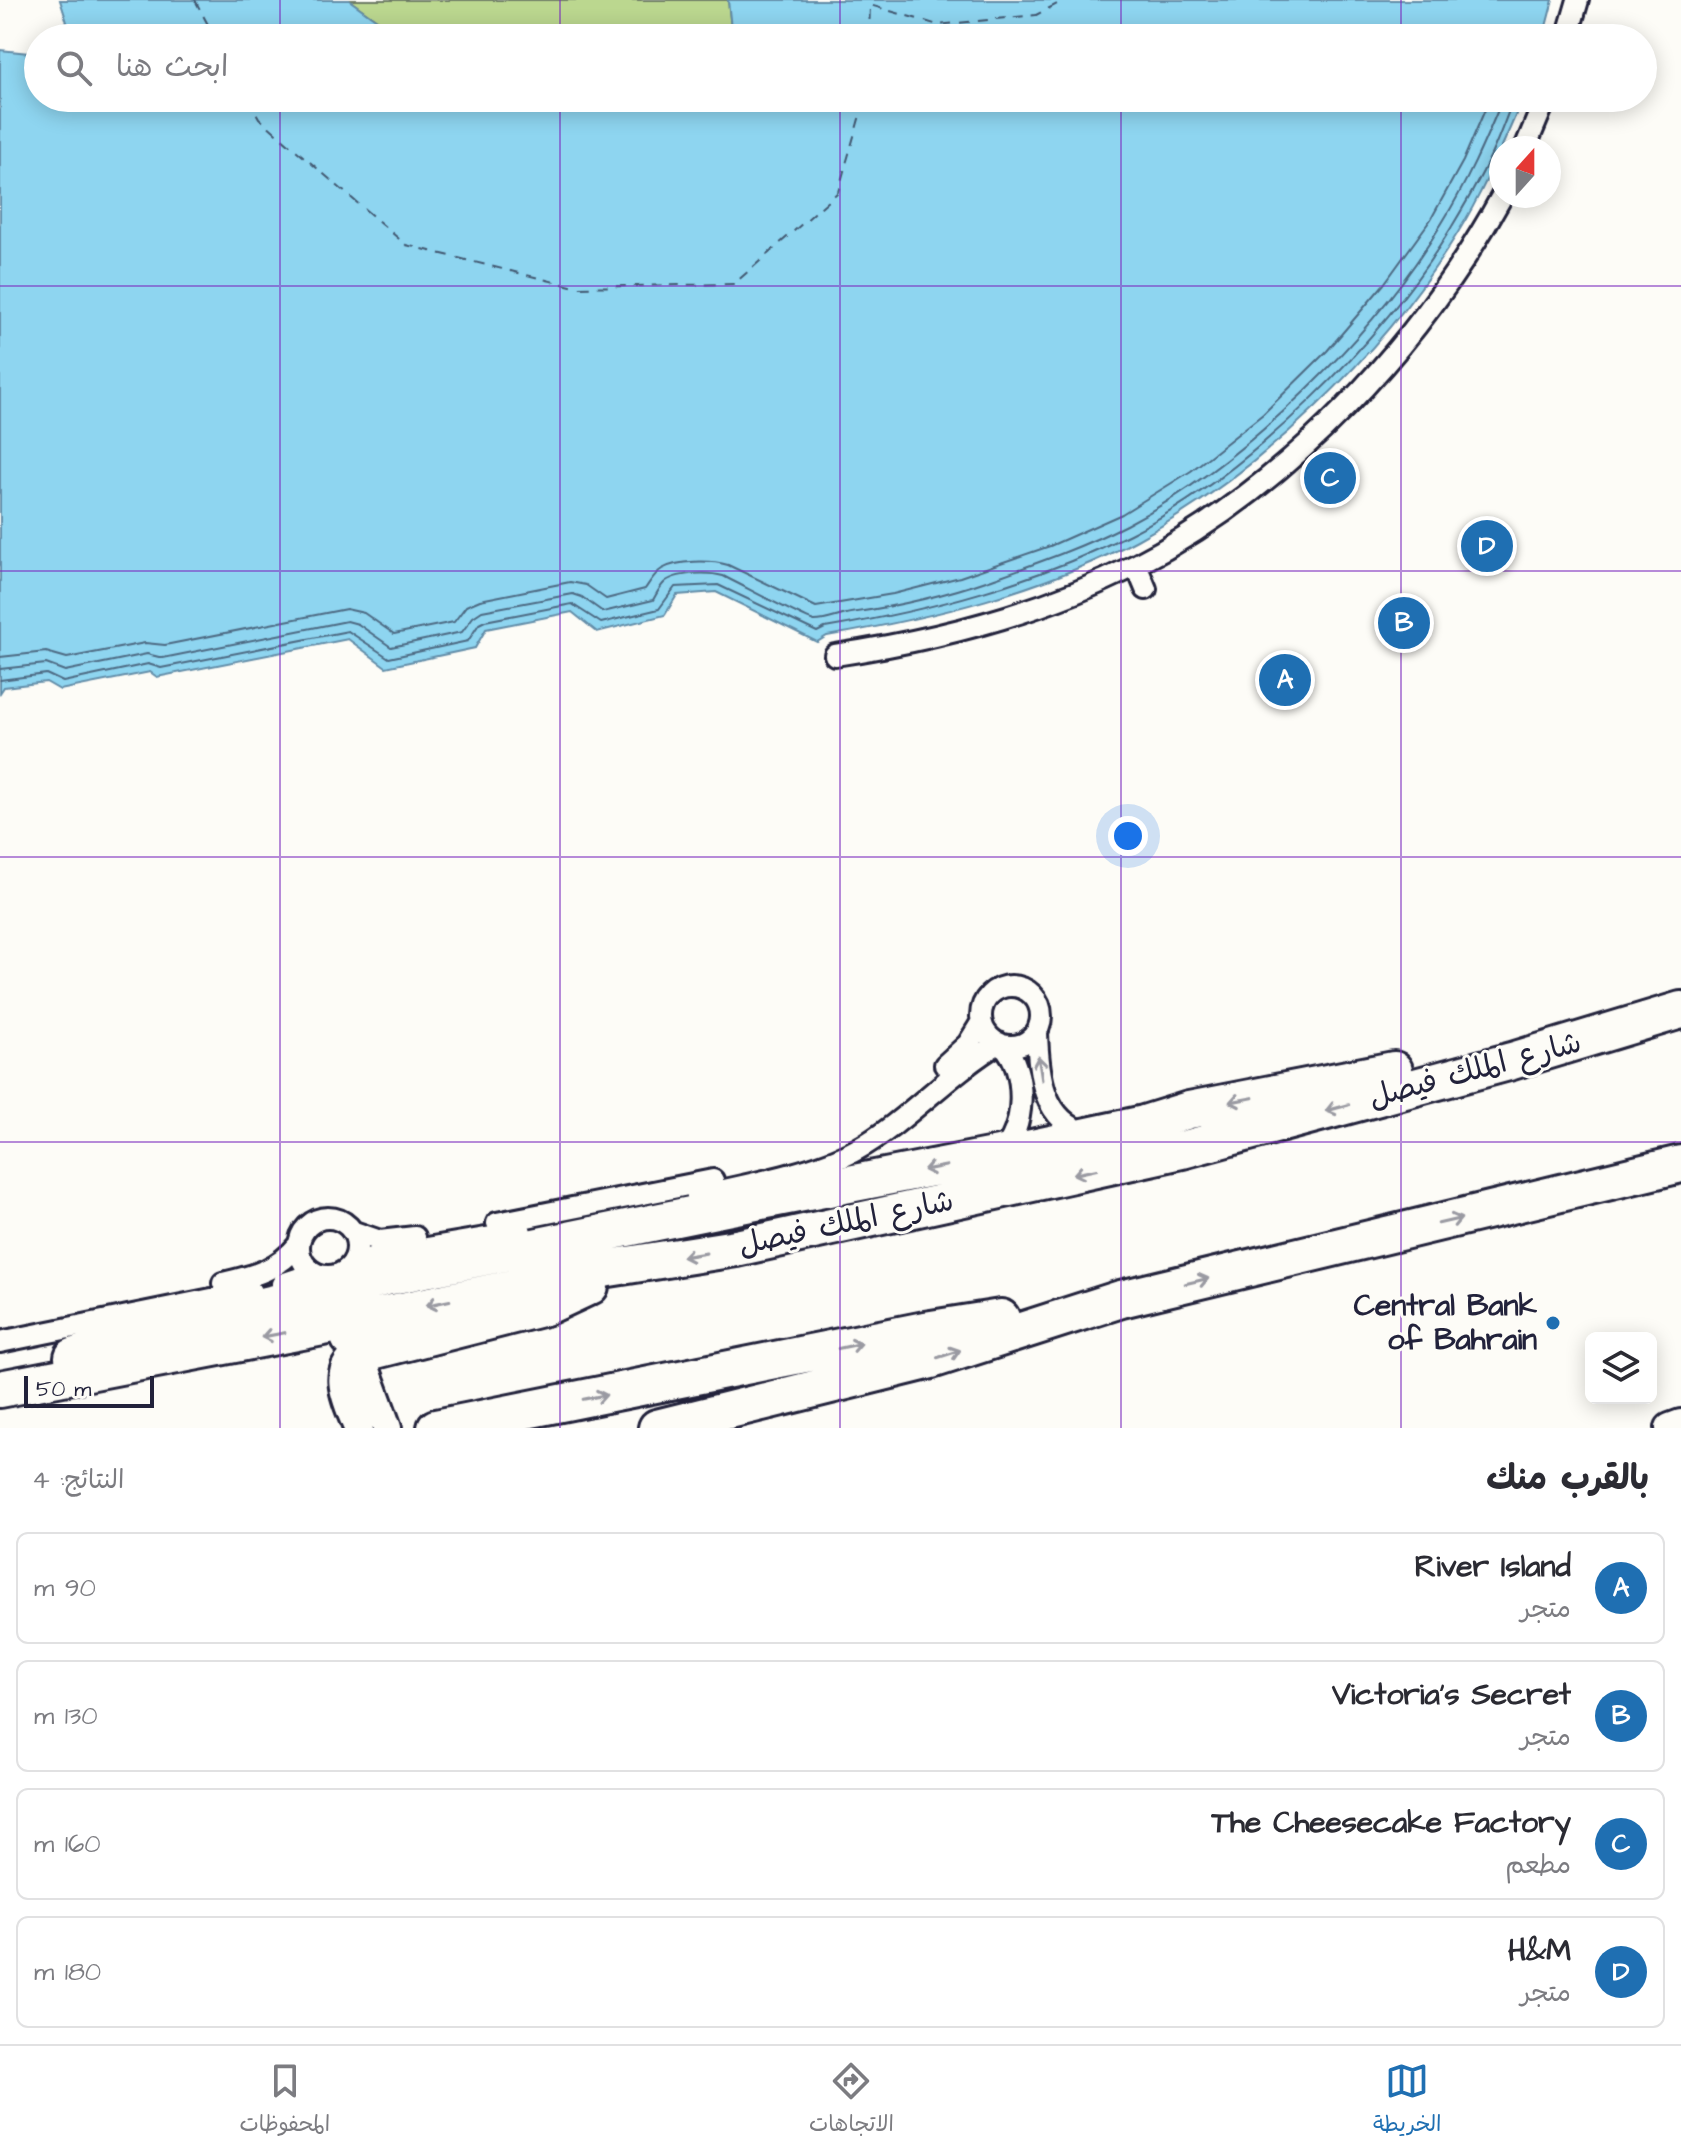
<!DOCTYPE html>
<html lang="ar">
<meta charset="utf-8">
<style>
:root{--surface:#fff;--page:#f7f7f7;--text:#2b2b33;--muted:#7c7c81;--line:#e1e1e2;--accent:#1f6fb2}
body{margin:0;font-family:"Architects Daughter","Playpen Sans Arabic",sans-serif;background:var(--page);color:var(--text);direction:rtl}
.controls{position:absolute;right:24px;bottom:24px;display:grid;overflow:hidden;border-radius:12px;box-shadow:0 4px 20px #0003}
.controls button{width:72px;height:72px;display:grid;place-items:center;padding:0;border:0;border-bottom:2px solid var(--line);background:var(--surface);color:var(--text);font:40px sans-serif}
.compass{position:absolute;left:1489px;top:136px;width:72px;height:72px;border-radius:50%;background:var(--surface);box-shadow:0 4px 20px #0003;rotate:21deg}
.scale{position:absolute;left:24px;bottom:20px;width:130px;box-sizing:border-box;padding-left:8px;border:4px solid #22223b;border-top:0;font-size:22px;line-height:28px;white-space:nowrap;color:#22223b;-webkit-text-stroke:6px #fdfcf7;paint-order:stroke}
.you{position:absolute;left:1128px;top:836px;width:28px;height:28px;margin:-20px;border:6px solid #fff;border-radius:50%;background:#1a73e8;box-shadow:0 0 0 12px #1a73e833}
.badge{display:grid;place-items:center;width:52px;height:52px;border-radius:50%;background:var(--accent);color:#fff;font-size:26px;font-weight:700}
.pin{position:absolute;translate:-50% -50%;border:4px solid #fff;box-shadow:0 2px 8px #0006}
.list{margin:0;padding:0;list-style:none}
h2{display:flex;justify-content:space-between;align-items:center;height:104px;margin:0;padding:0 32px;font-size:34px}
h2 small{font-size:26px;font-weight:400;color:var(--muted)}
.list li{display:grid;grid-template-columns:52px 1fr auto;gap:24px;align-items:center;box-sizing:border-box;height:112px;margin:0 16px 16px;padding:0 16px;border:2px solid var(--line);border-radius:12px}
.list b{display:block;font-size:30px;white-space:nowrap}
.list p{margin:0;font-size:26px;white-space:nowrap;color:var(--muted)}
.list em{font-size:26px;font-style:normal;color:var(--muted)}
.icon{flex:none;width:44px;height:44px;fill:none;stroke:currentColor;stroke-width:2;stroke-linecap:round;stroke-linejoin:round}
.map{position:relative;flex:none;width:1681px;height:1428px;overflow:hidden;direction:ltr}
.search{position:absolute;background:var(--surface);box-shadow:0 4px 20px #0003;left:24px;right:24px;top:24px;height:88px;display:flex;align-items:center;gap:20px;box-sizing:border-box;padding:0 28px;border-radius:44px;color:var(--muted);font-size:30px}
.sheet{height:616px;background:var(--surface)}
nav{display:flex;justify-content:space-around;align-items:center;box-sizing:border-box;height:112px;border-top:2px solid var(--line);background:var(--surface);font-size:22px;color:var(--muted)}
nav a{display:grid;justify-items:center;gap:4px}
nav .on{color:var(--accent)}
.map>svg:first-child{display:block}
</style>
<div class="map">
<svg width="1681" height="1428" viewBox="0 0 1681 1428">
<rect width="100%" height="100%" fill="#fdfcf7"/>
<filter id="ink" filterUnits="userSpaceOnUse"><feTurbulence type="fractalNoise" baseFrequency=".0125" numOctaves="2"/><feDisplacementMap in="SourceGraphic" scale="16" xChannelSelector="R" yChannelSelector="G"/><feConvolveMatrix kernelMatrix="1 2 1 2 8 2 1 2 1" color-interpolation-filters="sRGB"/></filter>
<g filter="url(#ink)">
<path fill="#bbd78f" stroke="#6e7c65" stroke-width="2" d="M349 0H728L732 38H407L381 23Z"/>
<path fill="#8ed5f0" stroke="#638da8" stroke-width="2" d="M60 0H349L381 23 407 38H72Z
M728 0H1553L1543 38H732Z
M0 50 38 54V98H706L712 101 714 98H1523C1503 144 1484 191 1457 234 1383 354 1261 472 1137 540 1043 591 931 618 827 636L817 642 716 592 677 595 665 615 597 632 572 612 486 629 475 648 386 667 348 639 157 677 150 672 60 690 46 682 4 687 0 693Z"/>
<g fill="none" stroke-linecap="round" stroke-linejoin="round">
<path stroke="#4d6a83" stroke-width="2" d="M0 657 46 652 67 658 145 643 165 645 346 609 364 613 394 634 454 622 466 606 480 600 570 582 586 585 606 599 645 589C650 582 654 574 662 569 677 560 711 560 728 565L816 607 893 594 960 577 1050 546 1122 514 1191 471 1263 414 1327 351 1384 284 1431 219 1463 161 1490 98
M0 669 46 664 65 671 147 654 163 658 347 621 358 624 391 647 462 632 473 617 482 611 573 594 582 597 603 612 653 600C656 595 659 588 664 583 675 572 709 572 723 576 736 582 808 621 815 621 826 621 840 615 851 613 899 606 946 595 992 579 1037 563 1083 547 1126 525 1242 465 1375 335 1442 223 1467 183 1485 141 1503 98
M0 680 46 674 63 682 148 664 161 668 348 631 389 658 468 641 479 624 485 621 572 604 601 623 659 609 675 587 718 585 817 632 825 628C931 610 1034 583 1130 534 1247 475 1384 340 1451 228 1466 203 1483 175 1494 148 1501 132 1507 115 1514 98"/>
<path stroke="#425871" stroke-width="2" stroke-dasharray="10 8" stroke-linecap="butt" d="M195 0 215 38
M869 38 870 5 938 25 1036 15 1065 0
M248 98 259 118 406 245 575 287 734 284 838 192 865 98"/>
<defs>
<path id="street" d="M1567 38 1578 0
M1525 148 1546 98
M1136 565 1146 589
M835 655C936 640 1044 612 1136 565 1288 487 1421 344 1502 196
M981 1016a30 30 0 1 1 60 0a30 30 0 1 1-60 0Z
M1037 1031C1038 1072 1042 1122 1089 1134
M945 1065 968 1044 981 1023
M1000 1154C1026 1131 1028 1070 1003 1045
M697 1196C742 1186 817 1172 856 1150 908 1121 947 1074 999 1043
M299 1247a29 29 0 1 1 58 0a29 29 0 1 1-58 0Z
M497 1223 713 1180
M354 1232 380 1241 415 1237
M352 1264 374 1257 521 1232
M223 1283C254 1276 278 1270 299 1244
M282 1284 315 1273
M0 1342 251 1291"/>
<path id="secondary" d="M346 1340 360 1354 387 1428
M358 1428C349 1404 329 1369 360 1354
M1670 1428 1681 1424"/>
<path id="highway" d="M360 1354 545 1307 590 1286
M73 1357 120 1339 391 1276 725 1208 999 1155 1144 1124 1189 1110 1394 1070
M0 1389 349 1322 609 1268 736 1248 1182 1150 1512 1061 1681 1010
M436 1428 925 1330 1001 1318
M657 1428 931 1360 1121 1299 1681 1164"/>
</defs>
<use href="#street" stroke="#22223b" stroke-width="26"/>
<use href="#secondary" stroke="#22223b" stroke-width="34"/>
<use href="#highway" stroke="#22223b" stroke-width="42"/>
<use href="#street" stroke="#fdfcf7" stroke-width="20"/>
<use href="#secondary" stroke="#fdfcf7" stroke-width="28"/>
<use href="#highway" stroke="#fdfcf7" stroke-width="36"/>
</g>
<defs><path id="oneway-shaft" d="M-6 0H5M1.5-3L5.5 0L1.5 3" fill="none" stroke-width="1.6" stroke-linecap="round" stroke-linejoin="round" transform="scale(2)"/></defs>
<g stroke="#9a9aa2">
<use href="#oneway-shaft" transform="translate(1040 1068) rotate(-99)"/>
<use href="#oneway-shaft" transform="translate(1241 1100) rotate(169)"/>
<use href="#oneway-shaft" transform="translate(1337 1108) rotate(165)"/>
<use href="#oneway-shaft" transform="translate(935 1168) rotate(169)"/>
<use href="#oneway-shaft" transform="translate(1085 1172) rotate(168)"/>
<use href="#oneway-shaft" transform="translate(1450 1221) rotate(-13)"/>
<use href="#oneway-shaft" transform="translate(694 1255) rotate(171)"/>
<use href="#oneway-shaft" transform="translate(1197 1281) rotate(-13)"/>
<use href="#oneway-shaft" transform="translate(438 1303) rotate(168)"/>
<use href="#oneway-shaft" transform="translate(273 1335) rotate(169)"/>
<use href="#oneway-shaft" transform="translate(850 1346) rotate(-12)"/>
<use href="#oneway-shaft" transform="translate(949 1354) rotate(-18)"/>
<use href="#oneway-shaft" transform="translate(595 1397) rotate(-11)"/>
</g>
</g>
<path fill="none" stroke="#7b2cbf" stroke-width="2" stroke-opacity="0.55" d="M280 0V38M560 0V38M840 0V38M1121 0V38M1401 0V38M280 98V1428M560 98V1428M840 98V1428M1121 98V1428M1401 98V1428M0 286H1681M0 571H1681M0 857H1681M0 1142H1681"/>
<circle fill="#1f6fb2" stroke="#fdfcf7" stroke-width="3" cx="1553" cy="1323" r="8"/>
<g text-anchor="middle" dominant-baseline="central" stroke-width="6" stroke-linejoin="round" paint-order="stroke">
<g font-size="30" fill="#22223b" stroke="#fdfcf7">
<text transform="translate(1475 1070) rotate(-15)">شارع الملك فيصل</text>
<text transform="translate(846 1223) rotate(-12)">شارع الملك فيصل</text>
</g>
<g font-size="30" font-weight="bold" fill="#22223b" stroke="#fdfcf7" text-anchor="end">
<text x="1537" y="1306">Central Bank<tspan x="1537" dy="34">of Bahrain</tspan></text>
</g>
</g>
</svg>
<div class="controls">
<button><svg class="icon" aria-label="layers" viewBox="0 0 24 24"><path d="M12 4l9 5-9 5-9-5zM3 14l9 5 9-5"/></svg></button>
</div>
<svg class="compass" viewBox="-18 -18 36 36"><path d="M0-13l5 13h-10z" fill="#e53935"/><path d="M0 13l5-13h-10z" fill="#7c7c81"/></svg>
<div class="scale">50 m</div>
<div class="you"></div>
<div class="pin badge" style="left:1285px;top:680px">A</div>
<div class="pin badge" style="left:1404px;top:623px">B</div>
<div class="pin badge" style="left:1330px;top:478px">C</div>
<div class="pin badge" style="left:1487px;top:546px">D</div>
<div class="search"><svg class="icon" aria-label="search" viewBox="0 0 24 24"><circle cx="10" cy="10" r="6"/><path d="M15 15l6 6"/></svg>ابحث هنا</div>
</div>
<section class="sheet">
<h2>بالقرب منك<small>النتائج: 4</small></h2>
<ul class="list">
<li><span class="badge">A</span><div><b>River Island</b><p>متجر</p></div><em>90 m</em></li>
<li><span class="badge">B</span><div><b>Victoria's Secret</b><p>متجر</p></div><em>130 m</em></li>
<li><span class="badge">C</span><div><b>The Cheesecake Factory</b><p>مطعم</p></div><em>160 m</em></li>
<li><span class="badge">D</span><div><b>H&amp;M</b><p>متجر</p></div><em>180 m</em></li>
</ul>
</section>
<nav>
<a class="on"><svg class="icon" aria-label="map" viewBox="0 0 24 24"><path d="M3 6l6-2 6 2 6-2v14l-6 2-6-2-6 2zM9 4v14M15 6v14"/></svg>الخريطة</a>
<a><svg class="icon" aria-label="directions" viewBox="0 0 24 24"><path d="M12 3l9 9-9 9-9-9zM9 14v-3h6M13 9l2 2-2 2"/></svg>الاتجاهات</a>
<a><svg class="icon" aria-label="saved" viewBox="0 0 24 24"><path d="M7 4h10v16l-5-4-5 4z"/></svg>المحفوظات</a>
</nav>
